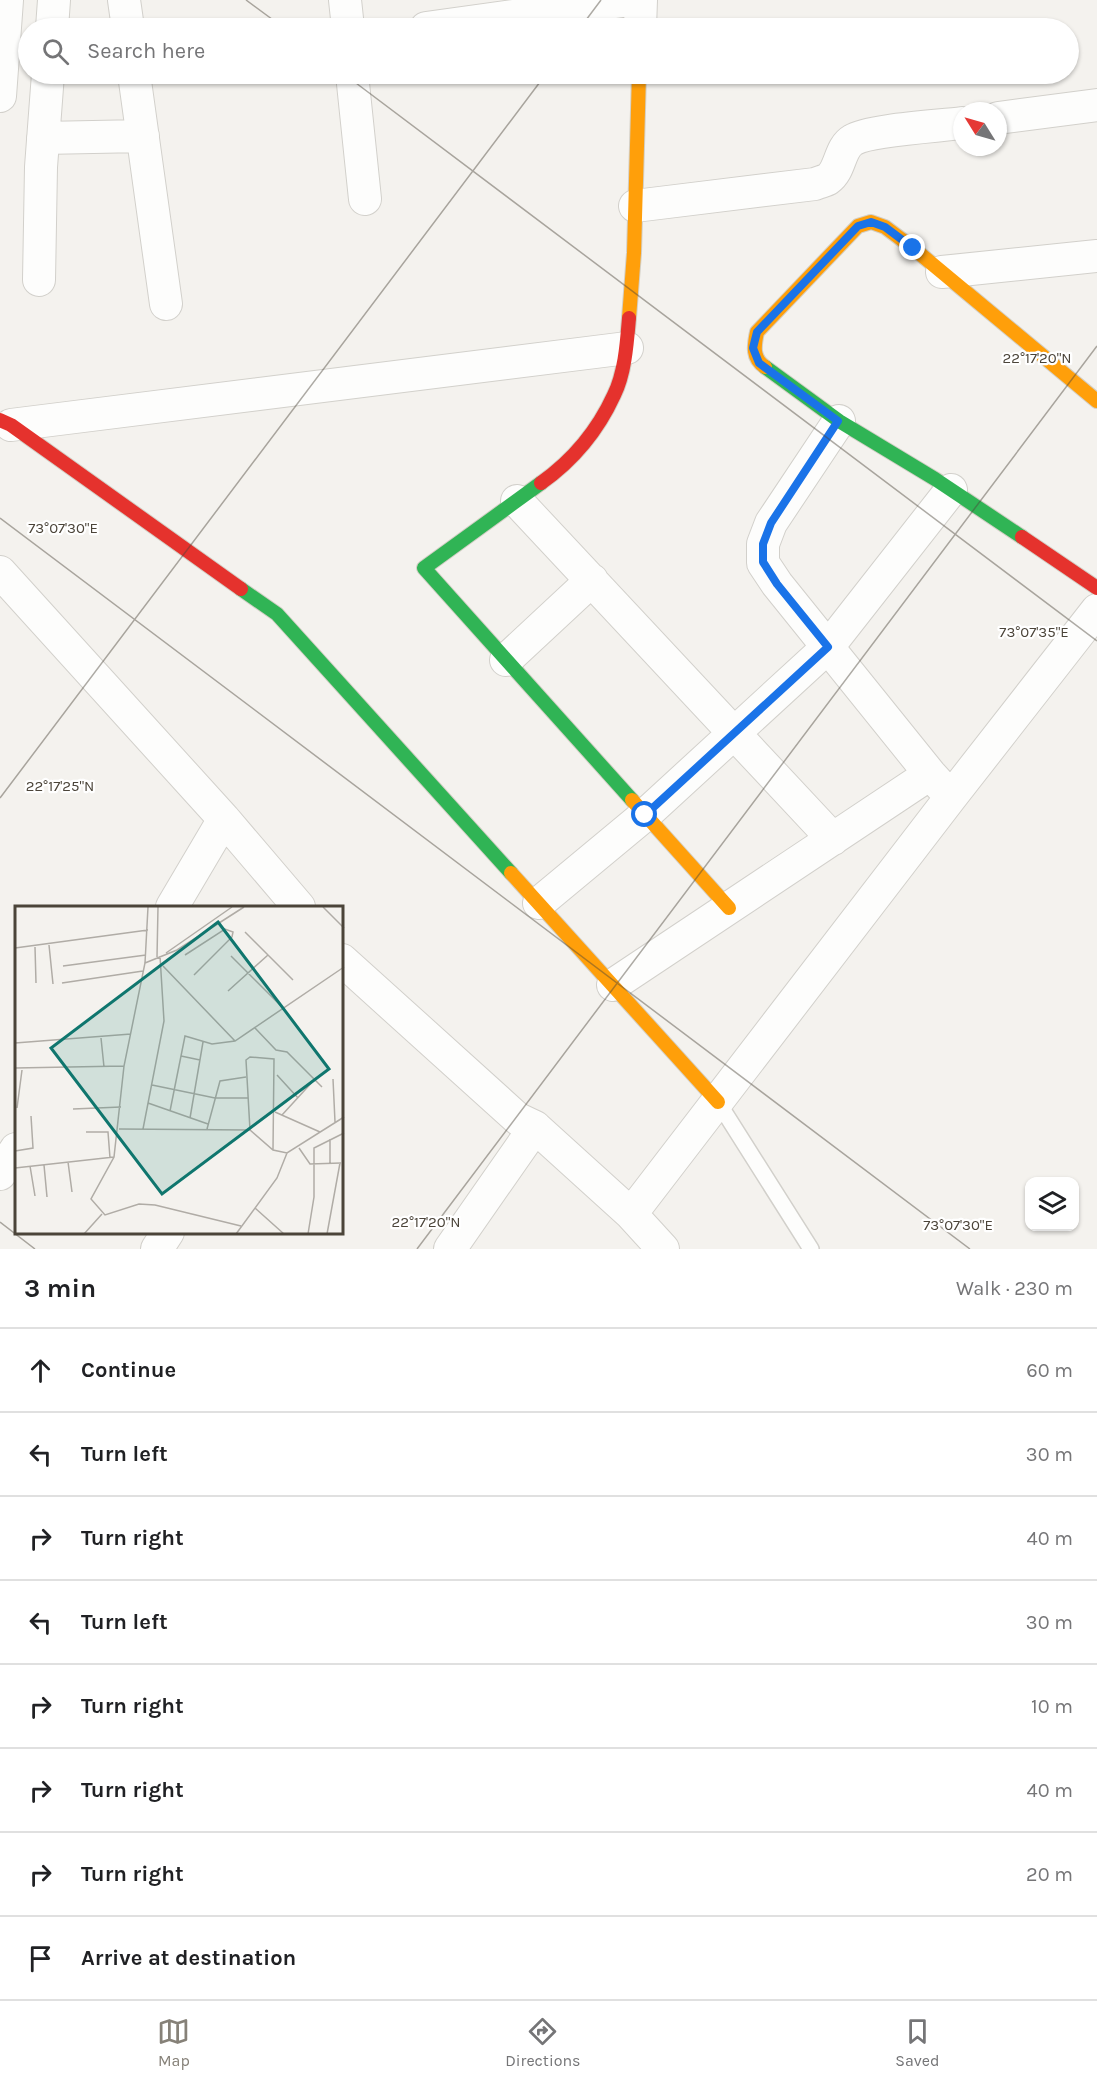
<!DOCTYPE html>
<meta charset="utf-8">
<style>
:root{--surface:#fff;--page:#f2f2f2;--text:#202124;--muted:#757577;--line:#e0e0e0;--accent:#868178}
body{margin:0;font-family:Karla,sans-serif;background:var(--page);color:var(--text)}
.controls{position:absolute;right:18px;bottom:18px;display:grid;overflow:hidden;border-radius:12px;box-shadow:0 2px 4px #0004}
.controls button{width:54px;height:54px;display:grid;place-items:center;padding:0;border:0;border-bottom:2px solid var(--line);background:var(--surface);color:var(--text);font:30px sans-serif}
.compass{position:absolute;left:953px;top:102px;width:54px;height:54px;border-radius:50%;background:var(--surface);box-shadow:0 2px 4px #0004;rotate:307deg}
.stop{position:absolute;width:18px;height:18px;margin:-14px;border:4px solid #1a73e8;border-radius:50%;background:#fff}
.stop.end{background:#1a73e8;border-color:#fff;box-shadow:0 2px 6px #0008}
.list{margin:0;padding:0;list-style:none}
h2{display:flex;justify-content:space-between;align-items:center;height:78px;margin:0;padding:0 24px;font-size:26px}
h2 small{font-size:20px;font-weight:400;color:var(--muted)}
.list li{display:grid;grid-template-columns:39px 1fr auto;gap:18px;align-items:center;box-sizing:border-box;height:84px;padding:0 24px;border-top:2px solid var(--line)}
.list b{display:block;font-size:22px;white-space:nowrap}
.list em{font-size:20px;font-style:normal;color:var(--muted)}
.icon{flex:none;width:33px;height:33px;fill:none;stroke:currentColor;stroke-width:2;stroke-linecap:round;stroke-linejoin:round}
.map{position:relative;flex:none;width:1097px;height:1249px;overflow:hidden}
.search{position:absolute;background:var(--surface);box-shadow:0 2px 4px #0004;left:18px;right:18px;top:18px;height:66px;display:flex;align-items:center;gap:15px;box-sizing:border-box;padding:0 21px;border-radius:33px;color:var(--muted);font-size:22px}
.sheet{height:750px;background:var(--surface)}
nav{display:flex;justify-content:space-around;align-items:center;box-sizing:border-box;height:84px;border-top:2px solid var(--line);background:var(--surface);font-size:16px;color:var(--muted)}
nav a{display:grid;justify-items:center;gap:3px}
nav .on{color:var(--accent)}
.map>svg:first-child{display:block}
</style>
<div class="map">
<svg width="1097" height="1249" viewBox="0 0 1097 1249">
<rect width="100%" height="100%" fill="#f4f2ee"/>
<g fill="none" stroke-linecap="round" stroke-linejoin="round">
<defs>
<path id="lane" d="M718 1102 811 1249"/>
<path id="street" d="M124 0 128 28
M345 0 348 28
M52 28 54 0
M426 28 630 0
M640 28 641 0
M134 74 166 304
M352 74 365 199
M0 96 7 0
M998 118 1097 105
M43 138 143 136
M635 206 815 184C819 182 825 181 828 179 841 170 839 148 853 140 868 130 940 126 962 123
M942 272 1097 256
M39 280 41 167 48 74
M839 421 771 523 763 544V563L777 584 930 774 951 797
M11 425 627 348
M517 501 833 839
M0 572 224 819 299 907
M506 660 592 580
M539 903 645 815 828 647 951 490
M172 907 224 819
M342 960 518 1119 535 1127 631 1214 663 1249
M613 985 930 774
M0 1174 16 1149
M631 1214 951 797 1097 610
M157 1249 168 1232
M450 1249 535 1127"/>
<path id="fast" d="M765 367 839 421 935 479 1022 537
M541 483 424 568 632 800
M241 589 277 614 511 873"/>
<path id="slow" d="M629 318 634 253 639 74
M765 367C752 358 754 346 757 332L858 226 871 222 885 227 913 248 1097 401
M632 800 729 908
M511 873 718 1102"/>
<path id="jam" d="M0 420 11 425 241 589
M541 483C572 461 598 430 614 395 625 373 627 342 629 318
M1022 537 1097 588"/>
</defs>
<use href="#lane" stroke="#d2d0cb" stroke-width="18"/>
<use href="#street" stroke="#d2d0cb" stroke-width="34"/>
<use href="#fast" stroke="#d3cfc5" stroke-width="16"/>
<use href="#slow" stroke="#d3cfc5" stroke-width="16"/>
<use href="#jam" stroke="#d3cfc5" stroke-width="16"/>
<use href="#lane" stroke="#fdfdfc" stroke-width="15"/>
<use href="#street" stroke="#fdfdfc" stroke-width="32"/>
<use href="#fast" stroke="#30b455" stroke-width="14"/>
<use href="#slow" stroke="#ff9f0a" stroke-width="14"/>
<use href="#jam" stroke="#e5322d" stroke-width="14"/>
</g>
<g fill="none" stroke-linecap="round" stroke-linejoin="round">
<path stroke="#1a73e8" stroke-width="8" d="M645 815 828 647 777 584 763 562V544L771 523 838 421 759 363 753 348 757 332 858 226 871 222 885 227 913 248"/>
</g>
<path fill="none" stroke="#4b4439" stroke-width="1.5" stroke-opacity="0.45" d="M246 0 284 28M580 28 601 0M344 74 1097 641M0 518 970 1249M0 798 546 74M0 1222 35 1249M417 1249 1097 346"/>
<g transform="translate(15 906)">
<rect width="328" height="328" fill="#f4f2ee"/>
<path fill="none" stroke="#b0aca6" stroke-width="1.5" d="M133 1 130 57 109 160 99 251 76 293 90 309 124 298 140 299 226 320M308 1 329 22M230 26 278 74M34 39 38 78M20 41 21 77M0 42 133 24M151 47 217 1M170 49 210 23 218 26 217 31 179 69M216 50 268 102M142 51 143 1M130 57 162 44 229 1M48 60 131 49M148 60 220 135M47 77 128 65M213 85 253 49M240 122 261 144 272 146 307 181M86 132 89 161M0 137 116 128M166 150 185 154M0 162 109 160M262 169 283 192M318 173 320 216M137 179 200 192H233M133 197 193 218M2 202 7 164M58 203 106 201M155 205 170 130 197 138 220 135 329 61M260 206 305 226M267 209 300 173M175 212 188 136M104 223 235 224 258 244 272 247 329 211M128 223 149 115 145 50M192 223 205 175 231 171M235 224 231 154 235 151 259 153 258 244M71 226H93L95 252M284 242 295 258 326 257M0 245 18 242 16 210M53 256 57 286M315 258V233M29 259 32 291M15 260 20 290M0 262 99 251M240 302 269 328M69 328 87 308M221 328 262 272 272 247M293 328 299 291V242L329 227M312 328 325 257"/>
<path fill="#0f766e" fill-opacity="0.15" stroke="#0f766e" stroke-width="3" d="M203 16 314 163 147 288 36 142Z"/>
<rect width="328" height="328" fill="none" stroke="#4b4439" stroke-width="3"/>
</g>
<g font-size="15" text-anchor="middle" fill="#4b4439" stroke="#fff" stroke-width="4.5" stroke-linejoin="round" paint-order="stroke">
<text x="1037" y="363">22°17'20"N</text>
<text x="63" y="533">73°07'30"E</text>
<text x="1034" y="637">73°07'35"E</text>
<text x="60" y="791">22°17'25"N</text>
<text x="426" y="1227">22°17'20"N</text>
<text x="958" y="1230">73°07'30"E</text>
</g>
</svg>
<div class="controls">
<button><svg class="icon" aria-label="layers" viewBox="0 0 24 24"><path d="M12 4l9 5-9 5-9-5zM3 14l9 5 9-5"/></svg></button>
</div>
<svg class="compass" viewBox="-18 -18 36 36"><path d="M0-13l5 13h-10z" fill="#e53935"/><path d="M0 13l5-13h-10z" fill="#757577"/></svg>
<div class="stop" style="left:645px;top:815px"></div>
<div class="stop end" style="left:913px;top:248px"></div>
<div class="search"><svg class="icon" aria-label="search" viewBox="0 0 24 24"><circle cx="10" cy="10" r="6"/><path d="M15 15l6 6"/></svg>Search here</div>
</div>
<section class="sheet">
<h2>3 min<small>Walk · 230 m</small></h2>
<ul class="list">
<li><svg class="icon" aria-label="ahead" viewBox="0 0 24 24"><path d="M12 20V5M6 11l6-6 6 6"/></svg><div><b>Continue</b></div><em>60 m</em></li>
<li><svg class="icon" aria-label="left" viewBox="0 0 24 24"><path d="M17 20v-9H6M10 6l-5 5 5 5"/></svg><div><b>Turn left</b></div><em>30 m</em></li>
<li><svg class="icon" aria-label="right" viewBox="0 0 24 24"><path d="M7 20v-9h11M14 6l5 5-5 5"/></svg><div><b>Turn right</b></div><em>40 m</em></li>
<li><svg class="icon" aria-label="left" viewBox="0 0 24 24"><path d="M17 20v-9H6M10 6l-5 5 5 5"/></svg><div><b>Turn left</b></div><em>30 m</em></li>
<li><svg class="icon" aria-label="right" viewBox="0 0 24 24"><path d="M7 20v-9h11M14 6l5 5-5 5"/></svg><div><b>Turn right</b></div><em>10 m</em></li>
<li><svg class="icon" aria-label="right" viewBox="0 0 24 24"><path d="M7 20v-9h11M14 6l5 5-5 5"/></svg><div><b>Turn right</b></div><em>40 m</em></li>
<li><svg class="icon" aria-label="right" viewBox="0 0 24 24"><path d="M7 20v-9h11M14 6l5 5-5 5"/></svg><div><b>Turn right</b></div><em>20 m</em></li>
<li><svg class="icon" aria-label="arrive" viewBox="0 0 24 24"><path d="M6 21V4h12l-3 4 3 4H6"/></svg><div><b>Arrive at destination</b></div></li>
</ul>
</section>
<nav>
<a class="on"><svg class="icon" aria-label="map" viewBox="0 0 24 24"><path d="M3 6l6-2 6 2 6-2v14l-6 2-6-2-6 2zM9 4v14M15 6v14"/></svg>Map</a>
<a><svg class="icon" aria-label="directions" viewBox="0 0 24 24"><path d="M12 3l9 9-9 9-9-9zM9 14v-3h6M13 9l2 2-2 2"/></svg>Directions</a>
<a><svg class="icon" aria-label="saved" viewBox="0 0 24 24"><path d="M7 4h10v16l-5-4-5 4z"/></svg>Saved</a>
</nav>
